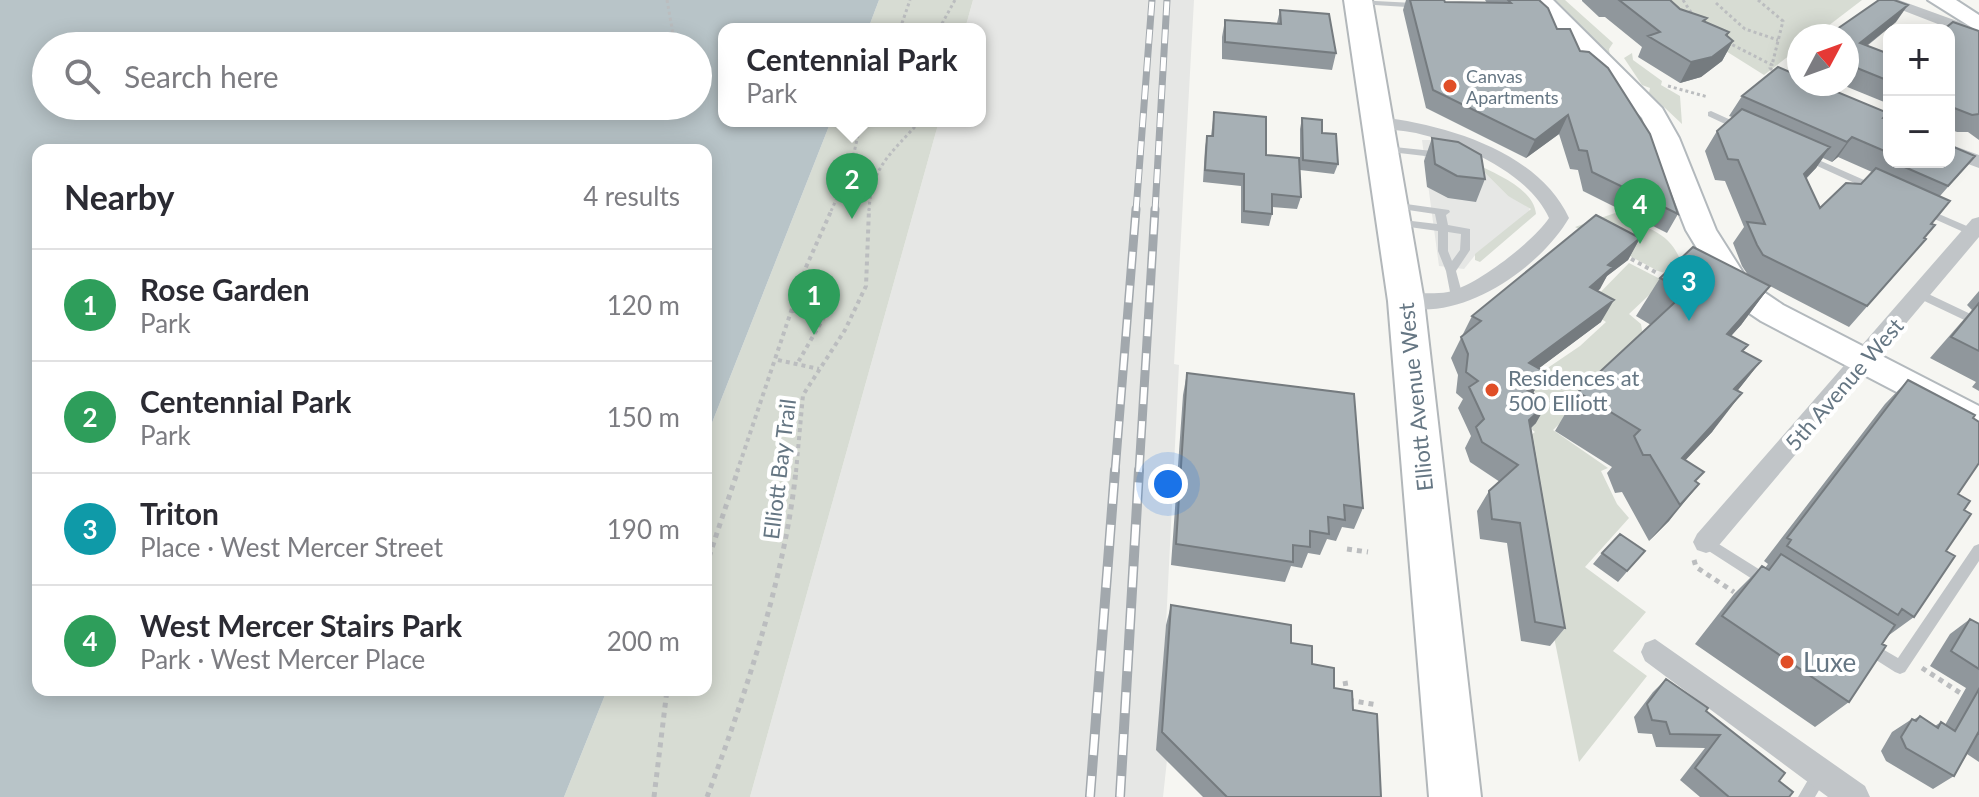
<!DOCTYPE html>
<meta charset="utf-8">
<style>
:root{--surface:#fff;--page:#f2f2f3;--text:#2b2b33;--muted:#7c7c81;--line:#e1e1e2;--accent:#111827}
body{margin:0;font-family:Lato,sans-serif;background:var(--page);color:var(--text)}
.controls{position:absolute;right:24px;top:24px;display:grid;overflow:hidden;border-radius:16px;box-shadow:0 4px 20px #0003}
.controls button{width:72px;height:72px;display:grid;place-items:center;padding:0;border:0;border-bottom:2px solid var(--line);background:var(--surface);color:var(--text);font:40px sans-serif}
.compass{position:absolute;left:1787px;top:24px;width:72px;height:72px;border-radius:50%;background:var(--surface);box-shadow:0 4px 20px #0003;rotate:49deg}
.you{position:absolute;left:1168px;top:484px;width:28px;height:28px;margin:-20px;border:6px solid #fff;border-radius:50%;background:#1a73e8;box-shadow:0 0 0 12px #1a73e833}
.badge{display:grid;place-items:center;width:52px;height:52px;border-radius:50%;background:var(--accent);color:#fff;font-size:26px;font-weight:700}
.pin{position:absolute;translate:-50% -66px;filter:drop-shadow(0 2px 4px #0008)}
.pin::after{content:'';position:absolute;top:42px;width:28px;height:24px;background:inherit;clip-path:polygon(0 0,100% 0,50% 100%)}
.popup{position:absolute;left:718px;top:23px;width:268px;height:104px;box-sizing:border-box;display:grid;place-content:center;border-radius:16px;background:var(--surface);filter:drop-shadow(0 2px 6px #0005);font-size:26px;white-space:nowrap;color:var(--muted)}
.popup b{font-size:30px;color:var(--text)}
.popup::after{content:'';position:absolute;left:50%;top:100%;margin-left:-16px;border:16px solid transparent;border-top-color:var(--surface)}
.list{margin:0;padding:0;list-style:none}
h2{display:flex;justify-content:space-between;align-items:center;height:104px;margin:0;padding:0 32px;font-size:34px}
h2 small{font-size:26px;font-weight:400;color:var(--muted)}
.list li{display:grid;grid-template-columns:52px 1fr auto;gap:24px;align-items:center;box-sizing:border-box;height:112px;padding:0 32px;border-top:2px solid var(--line)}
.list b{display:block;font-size:30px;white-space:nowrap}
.list p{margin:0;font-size:26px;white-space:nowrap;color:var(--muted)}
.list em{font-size:26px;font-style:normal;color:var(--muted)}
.icon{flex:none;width:44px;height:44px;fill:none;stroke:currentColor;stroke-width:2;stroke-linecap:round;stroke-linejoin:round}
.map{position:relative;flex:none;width:1979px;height:797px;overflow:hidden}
.search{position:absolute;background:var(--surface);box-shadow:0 4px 20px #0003;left:32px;top:32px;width:680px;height:88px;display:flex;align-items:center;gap:20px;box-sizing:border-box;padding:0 28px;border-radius:44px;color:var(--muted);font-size:30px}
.panel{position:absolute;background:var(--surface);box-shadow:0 4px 20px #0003;left:32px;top:144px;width:680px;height:552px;border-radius:16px}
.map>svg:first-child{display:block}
</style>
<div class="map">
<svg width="1979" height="797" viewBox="0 0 1979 797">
<rect width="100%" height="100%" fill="#f6f6f2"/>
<path fill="#e6e7e5" d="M973 0H1194L1174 364 1179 365 1166 625 1157 750 1167 760 1163 797H750L939 121H980V29H965Z
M1422 140H1431L1479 167 1508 196 1530 206 1529 213 1476 254 1464 269 1439 266Z"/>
<path fill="#d7dcd3" d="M879 0H973L965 29H868Z
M1550 0H1565L1613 43 1609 49 1610 57Z
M1652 0H1862L1815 36H1799V48L1764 75 1667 14Z
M1632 53 1633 60 1662 81 1661 85 1680 96 1682 124 1649 93 1650 88 1642 85 1624 58Z
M831 121H939L750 797H564L607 690H706V438Z
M1475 163C1495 174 1534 188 1536 214L1480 262 1475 260V254L1531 209 1508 196Z
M1615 213C1653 231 1678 233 1685 279L1658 271 1575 227Z
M1629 263 1664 281 1629 314 1641 324 1644 342 1553 430 1608 468 1601 471 1617 504 1629 518 1585 567 1646 612 1613 651 1647 676 1579 762 1551 622 1523 441 1535 432 1525 424 1523 410 1539 395 1524 384 1580 346 1606 322 1585 308Z"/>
<path fill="#b8c4c8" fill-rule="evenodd" d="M0 0H879L868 29H724V121H831L706 438V150H38V690H607L564 797H0ZM46 46H698V106H46Z"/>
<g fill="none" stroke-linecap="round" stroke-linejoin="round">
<defs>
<path id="secondary" d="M1528 0H1553L1662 108 1679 138 1716 230 1749 282 1783 305 1979 406V435L1761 321 1727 298 1686 230 1642 118Z
M1928 0H1956L1979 15V32Z"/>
<path id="primary" d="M1344 0H1372L1424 301 1481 797H1429L1388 301Z"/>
</defs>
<use href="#secondary" stroke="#b3b9bd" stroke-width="4"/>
<use href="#primary" stroke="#b2b7ba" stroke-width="4"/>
<path stroke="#bbbdbf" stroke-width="3" stroke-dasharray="3 3" stroke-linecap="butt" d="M667 0 673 34
M1683 0 1694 17
M1758 0 1783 21 1772 65
M1716 3 1745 29 1778 40
M900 29 910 0
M939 29 955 0
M1727 42 1772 65 1770 68 1776 74
M1668 86 1708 97
M831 211 851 167 861 121
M869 211C871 166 892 153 920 121"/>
<path stroke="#bbbdbf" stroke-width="4" stroke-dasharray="4 4" stroke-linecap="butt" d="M1624 255 1657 273
M792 311 827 312 797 364
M778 360 819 369
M737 472 806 267 832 209
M796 472 803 395 845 330 866 286 869 209"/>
<path stroke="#bbbdbf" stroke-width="5" stroke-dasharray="5 5" stroke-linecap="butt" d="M1347 549 1368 552
M1694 560 1696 567 1734 592
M706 566 738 470
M1922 668 1965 696
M1345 681 1348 700 1378 705
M654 797 667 690
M707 797C745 696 785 577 796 470"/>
<path fill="#c1c5c8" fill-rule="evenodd" d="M1356 0 1433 4 1431 0H1439L1442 7 1438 9 1359 4H1356Z
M1711 111 1744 126 1746 128 1741 131 1738 130 1708 116V112Z
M1385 146 1442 152 1447 155 1442 158 1382 151 1380 149Z
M1805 154 1880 187 1881 189 1876 192 1872 191 1802 159V155Z
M1392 202 1449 210 1450 212 1446 215 1448 225 1470 229V250L1456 271 1463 297 1461 300H1453L1451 297 1446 271 1438 251V231L1395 225 1390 222 1395 219 1437 224 1435 214 1388 207 1387 205ZM1448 232 1461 234 1460 250 1452 261 1448 251Z
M1925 208 1976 230 1977 232 1976 234H1968L1921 213V209Z
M1920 290 1979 318V327L1916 297 1915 294Z
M1706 536 1773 578 1775 582 1773 586 1768 588 1763 586 1701 546 1699 542 1701 538Z
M1979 544V561L1905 672 1900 674 1895 672 1862 651 1860 646 1862 641 1867 640 1898 658 1974 546Z
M1821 765 1827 768 1829 773 1815 797H1798L1815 768Z"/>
<path fill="#c1c5c8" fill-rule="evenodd" d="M1876 0H1899L1979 29V40Z
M1380 117C1447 125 1539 152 1569 218 1539 269 1460 324 1398 306L1395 301 1398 296C1414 291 1432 295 1448 292 1476 286 1533 242 1549 218 1529 173 1462 144 1416 133 1402 130 1387 130 1373 127L1371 123Z
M1949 144 1979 155V168L1949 157Z
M1979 217V237L1715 550 1706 553 1697 550 1693 542 1697 534 1972 219Z
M1655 639 1865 786 1870 797H1828L1645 661 1641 652 1645 643Z"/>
<use href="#secondary" fill="#fff" fill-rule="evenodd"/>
<use href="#primary" fill="#fff" fill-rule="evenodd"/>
<defs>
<path id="rail-far2" d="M1136 211 1152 0
M1155 211 1167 0"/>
<path id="rail-far1" d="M1115 472 1136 209
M1139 472 1155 209"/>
<path id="rail" d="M1090 797 1115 470
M1120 797 1139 470"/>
</defs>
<use href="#rail-far2" stroke="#a2a8ad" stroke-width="7"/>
<use href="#rail-far1" stroke="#a2a8ad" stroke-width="9"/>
<use href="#rail" stroke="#a2a8ad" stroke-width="10"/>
<use href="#rail-far2" stroke="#fff" stroke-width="5" stroke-dasharray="14" stroke-linecap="butt"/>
<use href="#rail-far1" stroke="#fff" stroke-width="6" stroke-dasharray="17" stroke-linecap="butt"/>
<use href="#rail" stroke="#fff" stroke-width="7" stroke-dasharray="21" stroke-linecap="butt"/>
</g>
<path fill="#90979c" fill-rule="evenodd" d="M1406 0H1444L1445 2 1487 3 1485 0H1539L1557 29 1580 51 1678 214 1667 233 1583 191 1578 170 1570 169 1559 134 1526 158 1426 108 1403 10Z
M1582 0H1670L1680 9 1707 18 1705 22 1729 32 1727 36 1733 41 1722 61 1701 77 1680 83 1638 57 1642 47 1605 17H1599L1582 1Z
M1280 10 1336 53 1332 70 1222 59V37L1225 20 1277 23Z
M1896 22 1867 46 1889 54V104L1840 84H1847V36Z
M1949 30 1979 31V140L1968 132H1957L1949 129Z
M1742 96 1888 113 1884 118 1889 120V162H1949L1975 156 1940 196 1932 224 1924 238 1908 260 1849 327 1770 286 1741 325 1731 336 1748 345 1743 351 1761 361 1737 391 1712 432 1685 460 1696 482 1669 521 1649 541 1622 492 1615 493 1607 473 1612 467 1555 431 1578 392 1651 325 1636 316 1660 278 1748 275 1742 266 1733 243 1744 227 1725 181 1715 180 1705 151 1717 131 1732 117 1729 116ZM1838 157 1872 172 1861 184 1820 208 1806 179 1816 168 1823 158 1832 162Z
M1214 112 1266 155 1301 197 1297 209 1272 207V214L1269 226 1241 223V186L1203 182 1205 148 1207 136H1211Z
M1302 118 1322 133 1338 164 1334 174 1300 170V129Z
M1432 138 1485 179 1476 202 1448 198 1427 187 1424 161Z
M1640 238 1628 260 1607 276 1597 291 1601 322 1539 368 1545 372 1533 393 1536 423 1531 428 1565 628 1550 646 1521 641 1507 543 1480 539 1477 511 1489 491 1500 482 1470 462 1465 448 1471 436 1458 408 1463 399 1456 393 1458 375 1451 358 1472 316Z
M1979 291V391L1972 387 1976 382 1930 358 1972 310 1967 305Z
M1187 373 1363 508 1354 529 1342 527 1336 541 1327 539 1320 555 1308 553 1302 568 1291 566 1285 582 1171 565 1183 395Z
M1908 380 1973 418 1958 494 1964 510 1914 617 1885 638 1849 702 1815 727 1695 644 1734 594 1762 566 1765 568 1768 564 1764 561 1885 404Z
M1645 551 1618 582 1593 564 1602 553Z
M1171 605 1291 643 1353 710 1381 797H1203L1156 750 1166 625Z
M1970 619 1979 624V762L1967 754 1954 776 1933 789 1886 761 1881 751 1892 732 1912 719 1913 720 1920 716 1935 726 1941 722 1945 725 1966 688 1930 666 1950 634Z
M1666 679 1706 711 1779 781 1789 797H1700L1680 780 1705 748 1656 747 1652 734 1638 733 1634 717 1653 692Z"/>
<path fill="#757b7f" d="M1908 5 1896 22 1848 60 1860 43Z
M1729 32 1718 52 1733 41 1722 61 1701 77 1680 83 1691 62Z
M1568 115 1559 134 1526 158 1535 140Z
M1852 137 1838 157 1832 162 1847 142Z
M1830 147 1816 168 1789 195 1804 174Z
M1640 238 1628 260 1607 276 1600 289 1578 309 1590 287 1608 265Z
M1770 286 1741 325 1698 372 1727 334Z
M1614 300 1601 322 1518 384 1529 363Z
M1761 361 1731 399 1734 389Z
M1545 372 1533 393 1526 389Z
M1742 393 1712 432 1666 481 1682 458Z
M1548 402 1536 423 1517 441 1529 420Z
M1699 484 1669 521 1649 541 1680 505Z"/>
<path fill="#a7b0b5" stroke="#757b7f" stroke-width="2" d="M1410 0H1444L1445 2 1511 3 1508 0H1539L1548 8 1557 29H1570L1580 51 1589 52 1608 68 1650 134 1678 214 1592 172 1587 151 1579 150 1568 115 1535 140 1433 90Z
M1619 0H1670L1680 9 1707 18 1703 21 1729 32 1726 35 1733 41 1712 57 1691 62 1648 36 1660 32Z
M1879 0H1894L1908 5 1860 43 1889 54V81L1847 64V36H1827Z
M1280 10 1329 14 1336 53 1225 42V20L1281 24Z
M1953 22 1979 31V114L1972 115 1949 106V30H1943Z
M1778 67 1799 76V84H1818L1888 113 1883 118 1889 120V153L1852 137 1847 142 1742 96Z
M1742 109 1830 147 1804 174 1820 208 1846 183 1861 184 1876 168 1950 201 1931 224 1935 225 1924 238 1926 239 1867 306 1763 255 1757 245 1747 222 1765 224 1738 160 1728 159 1717 131Z
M1214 112 1266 117V155L1299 158 1301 197 1272 194V214L1244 211V174L1205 170 1207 136H1213Z
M1302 118 1322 120V133L1336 134 1338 164 1303 160Z
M1432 138 1458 142 1481 155 1485 179 1457 176 1435 164Z
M1949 145 1975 156 1948 186 1893 162H1949Z
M1596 215 1640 238 1608 265 1613 267 1590 287 1614 300 1529 363 1545 372 1526 389 1548 402 1529 420 1565 628 1535 622 1520 523 1492 519 1489 491 1518 465 1482 442 1476 427 1484 419 1469 387 1478 381 1466 372 1468 354 1461 337 1481 321 1472 316Z
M1693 247 1770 286 1727 334 1748 345 1742 351 1761 361 1734 389 1742 393 1682 458 1704 472 1695 481 1699 484 1680 505 1650 455H1643L1634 436 1640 430 1578 392 1686 292 1660 278Z
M1979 303V351L1951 337Z
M1187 373 1354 394 1363 508 1344 505 1345 520 1328 517 1329 534 1310 531V547L1293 545V562L1176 544Z
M1908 380 1975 415 1973 418 1979 422V463L1958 494 1970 501 1964 510 1971 514 1946 551 1955 556 1914 617 1902 609 1898 615 1787 546 1791 540 1787 538Z
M1620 534 1645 551 1627 571 1602 553Z
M1781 554 1895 625 1882 644 1886 646 1849 702 1722 616 1762 566 1769 570Z
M1171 605 1291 625V643L1312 646V664L1334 668V688L1352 691 1353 710 1377 714 1381 797H1227L1162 732Z
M1970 619 1979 624V669L1951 651Z
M1666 679 1708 708 1706 711 1785 773 1779 781 1793 792 1789 797H1729L1695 768 1720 735 1670 734 1666 722 1652 720 1647 704Z
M1979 689V734L1978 733 1954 776 1906 748 1901 737 1912 719 1916 721 1920 716 1938 728 1941 722 1955 731Z"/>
<g fill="#e04e27" stroke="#fff" stroke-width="3">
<circle cx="1450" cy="86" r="8"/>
<circle cx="1492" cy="390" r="8"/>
<circle cx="1787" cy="662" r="8"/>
</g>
<g text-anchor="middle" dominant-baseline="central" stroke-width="8" stroke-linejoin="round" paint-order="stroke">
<g font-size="18" fill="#657683" stroke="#fff" text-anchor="start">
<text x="1466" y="76">Canvas<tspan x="1466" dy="21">Apartments</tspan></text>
</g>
<g font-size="22" fill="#657683" stroke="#fff" text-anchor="start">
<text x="1508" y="377">Residences at<tspan x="1508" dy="25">500 Elliott</tspan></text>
</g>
<g font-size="22" fill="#657683" stroke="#fff">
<text transform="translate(1844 384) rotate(-49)">5th Avenue West</text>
<text transform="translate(1415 397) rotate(-96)">Elliott Avenue West</text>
<text transform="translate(779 469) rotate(-83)">Elliott Bay Trail</text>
</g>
<g font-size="26" fill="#657683" stroke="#fff" text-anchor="start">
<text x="1803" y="662">Luxe</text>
</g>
</g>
</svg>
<div class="controls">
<button>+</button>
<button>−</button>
</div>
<svg class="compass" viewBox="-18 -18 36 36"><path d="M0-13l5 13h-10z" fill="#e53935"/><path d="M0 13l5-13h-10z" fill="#7c7c81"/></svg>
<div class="you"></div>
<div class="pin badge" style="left:814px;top:335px;background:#2e9e5b">1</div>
<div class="pin badge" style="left:852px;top:219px;background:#2e9e5b">2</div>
<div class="popup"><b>Centennial Park</b>Park</div>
<div class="pin badge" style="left:1689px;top:321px;background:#0f9aa8">3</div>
<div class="pin badge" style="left:1640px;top:244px;background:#2e9e5b">4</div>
<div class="search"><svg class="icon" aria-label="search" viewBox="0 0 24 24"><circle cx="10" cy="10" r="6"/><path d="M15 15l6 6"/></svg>Search here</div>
<section class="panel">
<h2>Nearby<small>4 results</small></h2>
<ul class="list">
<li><span class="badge" style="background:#2e9e5b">1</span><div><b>Rose Garden</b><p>Park</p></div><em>120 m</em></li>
<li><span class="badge" style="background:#2e9e5b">2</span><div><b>Centennial Park</b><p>Park</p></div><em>150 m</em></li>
<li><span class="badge" style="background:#0f9aa8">3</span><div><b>Triton</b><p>Place · West Mercer Street</p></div><em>190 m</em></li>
<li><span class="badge" style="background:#2e9e5b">4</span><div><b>West Mercer Stairs Park</b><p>Park · West Mercer Place</p></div><em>200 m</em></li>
</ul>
</section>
</div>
